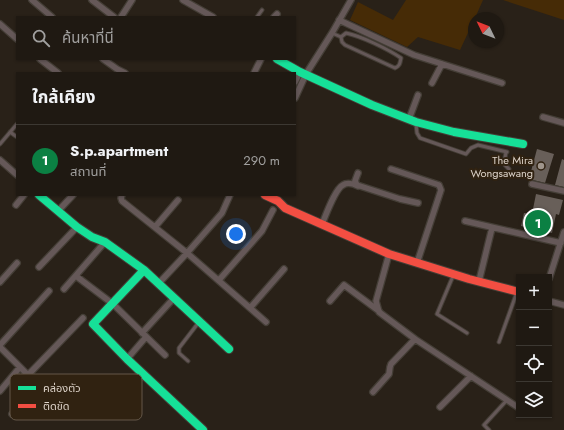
<!DOCTYPE html>
<html lang="th">
<meta charset="utf-8">
<style>
:root{--surface:#1f1912;--page:#27221b;--text:#f1f3f6;--muted:#a1a09f;--line:#3c3832;--accent:#0b8043}
body{margin:0;font-family:Jost,"Noto Sans Thai",sans-serif;background:var(--page);color:var(--text)}
.controls{position:absolute;right:12px;bottom:12px;display:grid;overflow:hidden;border-radius:0px;box-shadow:0 1px 3px #0004}
.controls button{width:36px;height:36px;display:grid;place-items:center;padding:0;border:0;border-bottom:1px solid var(--line);background:var(--surface);color:var(--text);font:20px sans-serif}
.compass{position:absolute;left:468px;top:12px;width:36px;height:36px;border-radius:50%;background:var(--surface);box-shadow:0 1px 3px #0004;rotate:313deg}
.you{position:absolute;left:236px;top:234px;width:14px;height:14px;margin:-10px;border:3px solid #fff;border-radius:50%;background:#1a73e8;box-shadow:0 0 0 6px #1a73e833}
.badge{display:grid;place-items:center;width:26px;height:26px;border-radius:50%;background:var(--accent);color:#fff;font-size:13px;font-weight:700}
.pin{position:absolute;translate:-50% -50%;border:2px solid #fff;box-shadow:0 1px 4px #0006}
.list{margin:0;padding:0;list-style:none}
h2{display:flex;justify-content:space-between;align-items:center;height:52px;margin:0;padding:0 16px;font-size:17px}
h2 small{font-size:13px;font-weight:400;color:var(--muted)}
.list li{display:grid;grid-template-columns:26px 1fr auto;gap:12px;align-items:center;box-sizing:border-box;height:72px;padding:0 16px;border-top:1px solid var(--line)}
.list b{display:block;font-size:15px;white-space:nowrap}
.list p{margin:0;font-size:13px;white-space:nowrap;color:var(--muted)}
.list em{font-size:13px;font-style:normal;color:var(--muted)}
.icon{flex:none;width:22px;height:22px;fill:none;stroke:currentColor;stroke-width:2;stroke-linecap:round;stroke-linejoin:round}
.map{position:relative;flex:none;width:564px;height:430px;overflow:hidden}
.search{position:absolute;background:var(--surface);box-shadow:0 1px 3px #0004;left:16px;top:16px;width:280px;height:44px;display:flex;align-items:center;gap:10px;box-sizing:border-box;padding:0 14px;border-radius:0px;color:var(--muted);font-size:15px}
.panel{position:absolute;background:var(--surface);box-shadow:0 1px 3px #0004;left:16px;top:72px;width:280px;height:124px;border-radius:0px}
.map>svg:first-child{display:block}
</style>
<div class="map">
<svg width="564" height="430" viewBox="0 0 564 430">
<rect width="100%" height="100%" fill="#292118"/>
<path fill="#462b06" d="M406 0H483L475 18H474V20L460 50 418 37 407 47 350 20 358 2 393 20Z
M503 0H564V20Z"/>
<path fill="#685f59" d="M537 149 554 154 545 183 529 179Z
M562 159 564 160V187L555 185Z
M536 194 563 200 559 215 556 214 552 233 521 226 524 213 532 214Z"/>
<g fill="none" stroke-linecap="round" stroke-linejoin="round">
<defs>
<path id="lane" d="M257 17 262 10
M332 33 341 37 342 42 345 45 395 68C400 66 400 63 401 58 388 49 361 36 346 33L341 37
M416 124 417 133 420 138 466 154 471 148 478 145 507 152
M10 132 17 137
M0 144 17 124
M506 152 504 164 509 169
M453 276 437 314 467 333
M499 342 517 292
M188 361 179 353V348L199 322
M489 430 484 425 507 400"/>
<path id="street" d="M32 0 52 17
M92 0 114 17
M183 0 213 17
M121 17 132 0
M274 17 277 14
M339 20 414 55 502 83
M0 24 17 39
M40 59 58 73
M103 59 117 69 125 73
M254 73 261 59
M295 82 300 72
M432 83 442 64
M295 98 306 74 332 33 351 0
M543 117 564 123
M409 119 418 95
M0 160 17 175
M391 169 439 185 441 190 417 263
M358 173 355 181 357 185 400 199 418 203
M532 184 564 191
M122 195 121 198 122 201 187 253 266 322
M16 205 24 195
M58 211 73 195
M465 221 561 243
M322 224C326 215 335 189 343 185 347 182 354 184 358 186
M155 227 178 200
M389 254 376 301 379 312 415 339
M39 267 77 227
M76 276 113 304 165 355
M549 279 564 232
M219 280 262 231 273 210
M479 281 492 228
M0 282 17 263
M159 283 187 253 222 213 230 195
M64 289 105 242
M330 301 344 285 379 311
M549 301 564 305
M250 308 284 269
M142 333 174 298
M0 345 49 291
M0 347 33 380 36 385 34 390 12 414
M127 359 146 337
M28 375 83 318
M0 391 20 367
M128 391 143 374
M373 392 389 374 390 367 391 364 415 339 519 408
M440 407 471 376"/>
<path id="fast" d="M277 59 300 72 372 105 416 122 454 132 523 144
M39 195 77 227 92 237 105 242 144 270 229 349
M144 270 93 324 127 359 203 430"/>
<path id="jam" d="M265 195 278 201 285 208 389 254 469 279 519 292"/>
</defs>
<use href="#lane" stroke="#443e36" stroke-width="5"/>
<use href="#street" stroke="#443e36" stroke-width="8"/>
<use href="#fast" stroke="#443e36" stroke-width="10"/>
<use href="#jam" stroke="#443e36" stroke-width="10"/>
<use href="#lane" stroke="#655858" stroke-width="3"/>
<use href="#street" stroke="#655858" stroke-width="5.5"/>
<use href="#fast" stroke="#16e098" stroke-width="8"/>
<use href="#jam" stroke="#f24e42" stroke-width="8"/>
</g>
<circle fill="#9f958c" stroke="#302211" stroke-width="1.5" cx="541" cy="166" r="4"/>
<g text-anchor="middle" dominant-baseline="central" stroke-width="4" stroke-linejoin="round" paint-order="stroke">
<g font-size="11" fill="#ded4ca" stroke="#302211" text-anchor="end">
<text x="533" y="160">The Mira<tspan x="533" dy="13">Wongsawang</tspan></text>
</g>
</g>
<rect x="10" y="374" width="132" height="46" rx="6" fill="#302211" stroke="#645748" stroke-width="1"/>
<rect x="18" y="386" width="18" height="4" fill="#16e098"/>
<rect x="18" y="404" width="18" height="4" fill="#f24e42"/>
<g font-size="11" fill="#ded4ca">
<text x="43" y="392">คล่องตัว</text>
<text x="43" y="410">ติดขัด</text>
</g>
</svg>
<div class="controls">
<button>+</button>
<button>−</button>
<button><svg class="icon" aria-label="locate" viewBox="0 0 24 24"><circle cx="12" cy="12" r="6"/><path d="M12 2v4M12 18v4M2 12h4M18 12h4"/></svg></button>
<button><svg class="icon" aria-label="layers" viewBox="0 0 24 24"><path d="M12 4l9 5-9 5-9-5zM3 14l9 5 9-5"/></svg></button>
</div>
<svg class="compass" viewBox="-18 -18 36 36"><path d="M0-13l5 13h-10z" fill="#e53935"/><path d="M0 13l5-13h-10z" fill="#a1a09f"/></svg>
<div class="you"></div>
<div class="pin badge" style="left:538px;top:223px">1</div>
<div class="search"><svg class="icon" aria-label="search" viewBox="0 0 24 24"><circle cx="10" cy="10" r="6"/><path d="M15 15l6 6"/></svg>ค้นหาที่นี่</div>
<section class="panel">
<h2>ใกล้เคียง<small></small></h2>
<ul class="list">
<li><span class="badge">1</span><div><b>S.p.apartment</b><p>สถานที่</p></div><em>290 m</em></li>
</ul>
</section>
</div>
